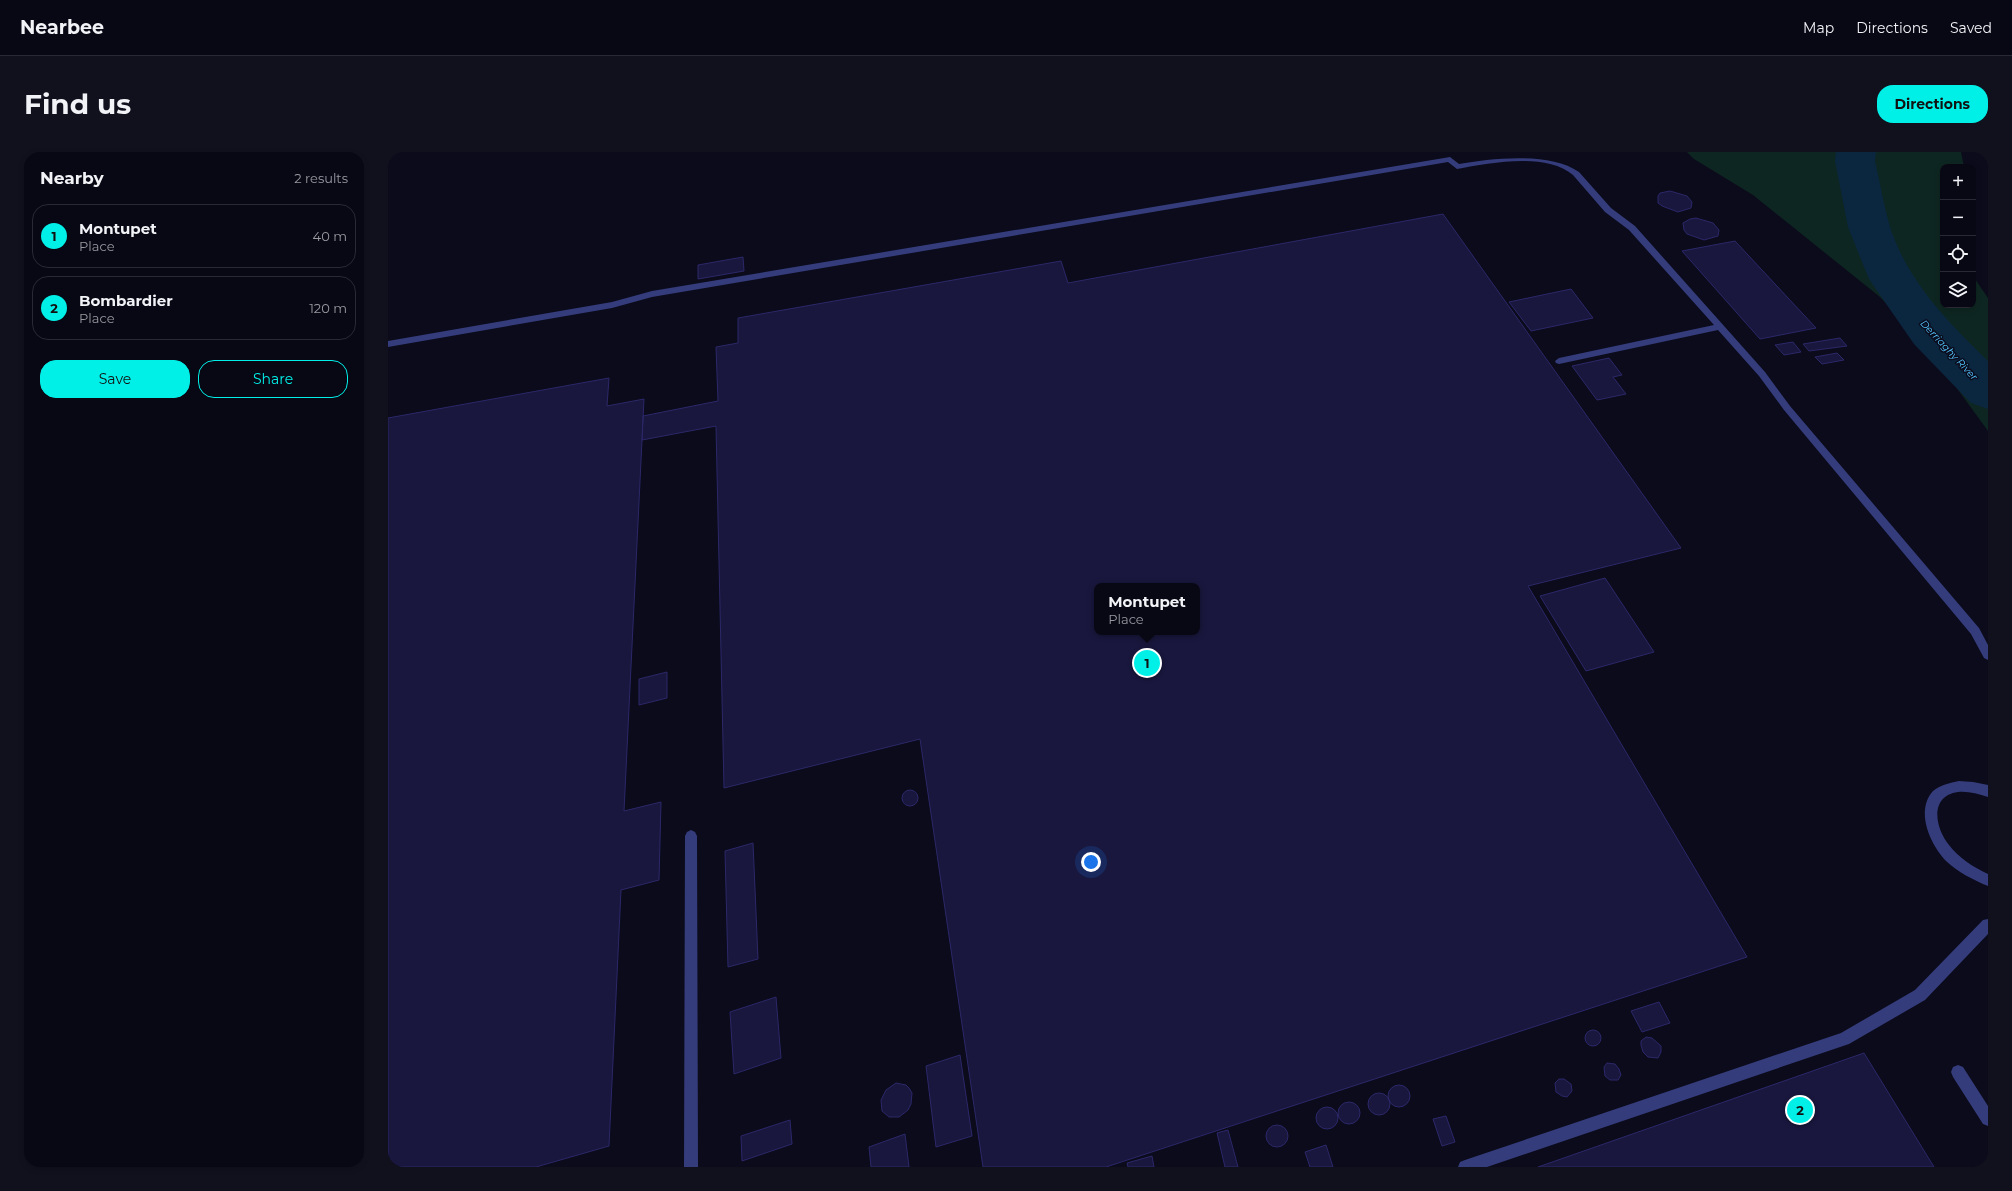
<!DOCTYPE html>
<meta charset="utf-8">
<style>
:root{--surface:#080815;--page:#11111e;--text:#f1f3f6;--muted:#989aa0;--line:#292934;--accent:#00f0e8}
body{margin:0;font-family:Montserrat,sans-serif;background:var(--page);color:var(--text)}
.controls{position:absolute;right:12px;top:12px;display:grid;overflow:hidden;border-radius:8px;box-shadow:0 2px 6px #0003}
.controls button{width:36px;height:36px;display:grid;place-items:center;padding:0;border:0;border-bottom:1px solid var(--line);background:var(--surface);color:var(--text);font:20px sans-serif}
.you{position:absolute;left:703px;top:710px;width:14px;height:14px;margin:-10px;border:3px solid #fff;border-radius:50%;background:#1a73e8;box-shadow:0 0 0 6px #1a73e833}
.badge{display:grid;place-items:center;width:26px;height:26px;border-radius:50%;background:var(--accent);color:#111;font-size:13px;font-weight:700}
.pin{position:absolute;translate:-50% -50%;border:2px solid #fff;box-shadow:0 1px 4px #0006}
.popup{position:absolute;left:706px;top:431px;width:106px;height:52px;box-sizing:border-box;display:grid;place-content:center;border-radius:8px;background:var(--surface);filter:drop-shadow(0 1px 3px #0005);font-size:13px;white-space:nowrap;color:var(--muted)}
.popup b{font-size:15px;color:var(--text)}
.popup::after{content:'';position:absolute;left:50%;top:100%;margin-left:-8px;border:8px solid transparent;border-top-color:var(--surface)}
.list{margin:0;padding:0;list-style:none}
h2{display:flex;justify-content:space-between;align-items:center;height:52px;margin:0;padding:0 16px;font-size:17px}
h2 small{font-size:13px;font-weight:400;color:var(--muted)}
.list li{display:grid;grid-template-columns:26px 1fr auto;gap:12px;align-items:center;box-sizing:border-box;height:64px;margin:0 8px 8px;padding:0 8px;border:1px solid var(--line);border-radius:16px}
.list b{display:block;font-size:15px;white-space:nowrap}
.list p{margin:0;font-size:13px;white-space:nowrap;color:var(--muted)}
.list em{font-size:13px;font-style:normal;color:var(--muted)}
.actions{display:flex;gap:8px;padding:12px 16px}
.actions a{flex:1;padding:9px 0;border:1px solid var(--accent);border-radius:16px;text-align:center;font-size:14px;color:var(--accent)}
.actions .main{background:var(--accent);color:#111}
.icon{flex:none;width:22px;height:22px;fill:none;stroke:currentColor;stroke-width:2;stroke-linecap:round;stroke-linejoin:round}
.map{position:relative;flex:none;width:1600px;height:1015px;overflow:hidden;border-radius:16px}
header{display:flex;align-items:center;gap:24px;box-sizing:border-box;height:56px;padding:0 20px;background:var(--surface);border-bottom:1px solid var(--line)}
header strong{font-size:19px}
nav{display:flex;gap:22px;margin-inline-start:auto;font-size:14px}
.intro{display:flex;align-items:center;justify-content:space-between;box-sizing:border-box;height:96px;padding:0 24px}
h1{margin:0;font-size:28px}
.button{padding:10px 18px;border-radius:16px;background:var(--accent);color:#111;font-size:14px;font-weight:700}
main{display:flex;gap:24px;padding:0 24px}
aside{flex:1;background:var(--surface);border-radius:16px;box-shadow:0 2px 6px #0003}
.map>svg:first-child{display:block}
</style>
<header>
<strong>Nearbee</strong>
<nav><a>Map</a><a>Directions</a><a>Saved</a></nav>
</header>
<div class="intro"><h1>Find us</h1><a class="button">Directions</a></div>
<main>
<aside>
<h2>Nearby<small>2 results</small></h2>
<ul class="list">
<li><span class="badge">1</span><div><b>Montupet</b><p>Place</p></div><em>40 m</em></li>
<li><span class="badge">2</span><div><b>Bombardier</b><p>Place</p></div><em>120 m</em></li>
</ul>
<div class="actions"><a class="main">Save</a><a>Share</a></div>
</aside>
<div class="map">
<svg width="1600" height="1015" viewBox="0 0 1600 1015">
<rect width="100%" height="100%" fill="#0b0b1c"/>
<path fill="#0e2621" d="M1299 0H1573L1576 15H1555V153H1585V124L1600 146V279L1539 195 1492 145 1365 43 1306 7Z"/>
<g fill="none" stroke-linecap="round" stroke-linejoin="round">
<path fill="#0b2740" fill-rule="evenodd" d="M1448 0H1488L1487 9C1492 31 1496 54 1502 75 1520 130 1560 170 1600 209V257L1583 251 1526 192 1481 127 1460 75 1447 9Z"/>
</g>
<path fill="#19173d" stroke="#2c2869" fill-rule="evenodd" d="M1282 39 1299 44 1304 50 1303 56 1290 60 1274 54 1270 51V44L1272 41Z
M1055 62 1293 396 1140 434 1359 805 718 1015H595L532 587 336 636 328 274 254 288 255 264 330 249 328 195 350 191V166L673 109 680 131ZM709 434H809V480H709Z
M1308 66 1325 71 1331 78 1330 84 1316 88 1299 82 1296 78 1295 71 1302 67Z
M1347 89 1428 176 1372 187 1294 99Z
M355 105 356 119 310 127V113Z
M1183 137 1205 166 1143 179 1121 150Z
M1452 186 1459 194 1421 199 1415 192Z
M1405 190 1413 200 1396 203 1387 193Z
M1449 201 1456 208 1434 212 1427 205Z
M1221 206 1234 223 1225 225 1238 242 1209 248 1184 214Z
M221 226 219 254 256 247 236 659 273 650 271 728 233 738 221 994 148 1015H0V266Z
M1217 426 1266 500 1198 519 1152 444Z
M279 520V546L251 553V527Z
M514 646a8 8 0 1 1 16 0a8 8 0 1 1-16 0Z
M365 691 370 807 340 815 337 699Z
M388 845 393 906 346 922 342 860Z
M1271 850 1282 871 1254 880 1243 859Z
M1197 886a8 8 0 1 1 16 0a8 8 0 1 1-16 0Z
M1258 885 1264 886 1273 894V900L1270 906 1260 905 1255 900 1253 893V889Z
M1476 901 1546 1015H1150Z
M572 903 584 984 548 995 538 914Z
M1219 911 1227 912 1231 917 1233 923 1230 928H1222L1217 924 1216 915Z
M1171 927H1176L1183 932 1184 939 1179 945 1174 944 1168 940 1167 931Z
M508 931 518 933 521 936 524 941 523 952 520 958 511 965H501L494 959 493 948 498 938Z
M1000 944a11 11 0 1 1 22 0a11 11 0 1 1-22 0Z
M980 952a11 11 0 1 1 22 0a11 11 0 1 1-22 0Z
M950 961a11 11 0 1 1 22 0a11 11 0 1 1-22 0Z
M928 966a11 11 0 1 1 22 0a11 11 0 1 1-22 0Z
M1058 964 1067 990 1054 994 1045 967Z
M402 968 404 992 354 1009 353 984Z
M878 984a11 11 0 1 1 22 0a11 11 0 1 1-22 0Z
M840 978 850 1015H837L829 981Z
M517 982 521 1015H483L481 995Z
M938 993 945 1015H922L917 1000Z
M764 1004 766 1015H740L739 1011Z"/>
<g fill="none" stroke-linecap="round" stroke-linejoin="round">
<path fill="#353c7b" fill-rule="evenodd" d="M1062 5 1071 12C1105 6 1162 0 1191 20L1223 56 1247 74 1377 220 1402 254 1591 476 1600 493V508L1596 506 1583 482 1396 258 1371 224 1330 178 1171 212 1168 211 1167 209 1171 206 1326 173 1241 78 1217 60 1185 23C1158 0 1102 11 1069 17L1060 10 264 145 224 156 0 195V189L224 150 264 139Z
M1571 629 1585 630 1600 633V645C1590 642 1580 639 1570 640 1541 644 1547 676 1561 693 1571 706 1585 715 1600 722V734C1585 728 1570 720 1558 709 1542 692 1527 659 1545 639 1552 633 1562 631 1571 629Z
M303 678 307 680 309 684 310 1015H296L297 684 299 680Z
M1600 767V782L1537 848 1461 892 1099 1015H1070L1072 1010 1077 1008 1453 881 1527 838 1595 768Z
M1570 913 1575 915 1600 954V974L1595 972 1565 925 1563 920 1565 915Z"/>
</g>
<g text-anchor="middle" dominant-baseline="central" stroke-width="3" stroke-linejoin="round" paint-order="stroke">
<g font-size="10" font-style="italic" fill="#53c7ff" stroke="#0b0b1c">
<text transform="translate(1561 198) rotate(47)">Derriaghy River</text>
</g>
</g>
</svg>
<div class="controls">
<button>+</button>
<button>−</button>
<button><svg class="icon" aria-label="locate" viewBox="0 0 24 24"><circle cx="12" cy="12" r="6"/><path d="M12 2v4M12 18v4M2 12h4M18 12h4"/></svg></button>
<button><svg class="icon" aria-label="layers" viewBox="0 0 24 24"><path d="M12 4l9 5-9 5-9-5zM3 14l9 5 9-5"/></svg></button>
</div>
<div class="you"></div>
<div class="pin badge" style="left:759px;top:511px">1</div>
<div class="popup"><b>Montupet</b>Place</div>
<div class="pin badge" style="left:1412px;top:958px">2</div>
</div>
</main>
